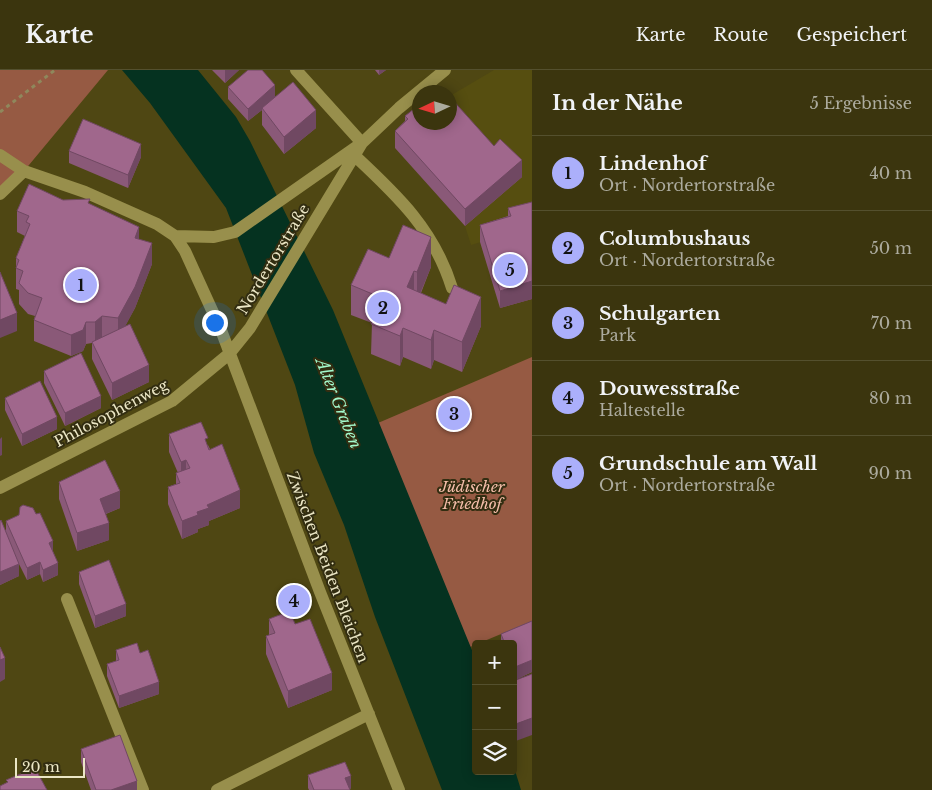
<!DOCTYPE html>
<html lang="de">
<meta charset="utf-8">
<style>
:root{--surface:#3b350e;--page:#46401c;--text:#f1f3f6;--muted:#acab9e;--line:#54502e;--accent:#abaffb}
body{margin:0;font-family:"Libre Baskerville",serif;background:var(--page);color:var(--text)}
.controls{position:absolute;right:15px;bottom:15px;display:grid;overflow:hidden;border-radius:5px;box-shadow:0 2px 12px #0003}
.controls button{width:45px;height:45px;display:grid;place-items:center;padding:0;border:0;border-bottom:1px solid var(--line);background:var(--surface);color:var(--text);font:25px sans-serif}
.compass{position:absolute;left:412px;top:15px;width:45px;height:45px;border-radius:50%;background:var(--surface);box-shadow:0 2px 12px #0003;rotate:266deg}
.scale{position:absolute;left:15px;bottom:12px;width:70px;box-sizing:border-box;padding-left:5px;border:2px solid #ebe6c5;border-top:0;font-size:14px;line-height:18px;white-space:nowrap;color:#ebe6c5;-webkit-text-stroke:4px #322d11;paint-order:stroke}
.you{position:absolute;left:214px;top:252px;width:18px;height:18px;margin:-12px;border:4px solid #fff;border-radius:50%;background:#1a73e8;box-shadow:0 0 0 8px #1a73e833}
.badge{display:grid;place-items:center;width:32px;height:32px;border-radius:50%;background:var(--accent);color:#111;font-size:16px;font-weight:700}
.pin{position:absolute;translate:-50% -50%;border:2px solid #fff;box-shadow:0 1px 5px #0006}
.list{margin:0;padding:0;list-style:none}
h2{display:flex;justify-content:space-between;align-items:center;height:65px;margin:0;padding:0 20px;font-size:21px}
h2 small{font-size:16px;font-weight:400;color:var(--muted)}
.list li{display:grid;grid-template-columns:32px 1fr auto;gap:15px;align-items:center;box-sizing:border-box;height:75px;padding:0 20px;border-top:1px solid var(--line)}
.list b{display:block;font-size:19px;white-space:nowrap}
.list p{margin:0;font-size:16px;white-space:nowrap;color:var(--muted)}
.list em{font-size:16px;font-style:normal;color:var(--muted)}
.icon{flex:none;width:28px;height:28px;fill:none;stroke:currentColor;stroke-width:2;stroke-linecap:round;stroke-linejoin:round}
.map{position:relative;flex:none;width:532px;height:720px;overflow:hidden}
header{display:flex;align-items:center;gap:30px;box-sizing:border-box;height:70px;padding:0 25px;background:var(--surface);border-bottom:1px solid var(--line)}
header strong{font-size:24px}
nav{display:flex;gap:28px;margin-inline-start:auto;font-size:18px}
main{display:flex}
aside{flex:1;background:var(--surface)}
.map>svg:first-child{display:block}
</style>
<header>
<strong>Karte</strong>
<nav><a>Karte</a><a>Route</a><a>Gespeichert</a></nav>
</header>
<main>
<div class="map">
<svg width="532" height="720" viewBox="0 0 532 720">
<rect width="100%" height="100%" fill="#4f4713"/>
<path fill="#564e10" d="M494 0H532V149L511 163 471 175 465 156 450 44V26Z"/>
<path fill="#965a43" d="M0 0H108L24 101 0 124Z
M532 287V551L470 577 378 353Z"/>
<path fill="#053220" d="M122 0H198L236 47 250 71 333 240 476 590V701H513V694L521 720H442L375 547 344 455 314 383 295 315 226 138 150 33Z"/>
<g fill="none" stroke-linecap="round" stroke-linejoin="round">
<path stroke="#8f885c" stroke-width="3" stroke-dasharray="4 4" stroke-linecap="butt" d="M0 42 55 0"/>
<path stroke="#988f4c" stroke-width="12" d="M296 0 362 73
M0 85 24 101 85 122 157 154 175 166 185 181 221 260 320 522 399 720
M355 86C398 126 434 160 452 218
M0 124 24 101
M175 166 214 167 235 162 362 73 399 38 445 0
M0 418 172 331 229 284 250 258 362 73
M67 529 143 720
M217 720 369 644"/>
</g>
<path fill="#8a5978" d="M212 0H239L225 13Z
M375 0H386L379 5Z
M228 17 275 26 316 58 284 84 262 55V40L248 51 228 29Z
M405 46 522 107 465 156 395 78V61L405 51Z
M69 81 141 87 128 118 69 93Z
M63 130 90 134 139 169 152 194 135 238 125 256 149 312 112 330 92 289V273L86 274 83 281 71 286 34 271V250L35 246 28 244 19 234V220L16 219V188L25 166 17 162V141Z
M532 132V229L500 238 480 172V155L508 146V138Z
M389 188 431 197 421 223 481 256 462 302 434 290 431 299 403 287 400 296 371 284 372 253 351 245V215Z
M44 301 101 338 65 356 44 313Z
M5 328 57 359 22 376 5 340Z
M169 364 208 375 240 438 209 451V455L198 459V462L182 469 168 434V417L176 414V403H178L169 382Z
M59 412 120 438 106 444 109 470 77 481 59 429Z
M0 451 6 461V451L53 482 58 505 43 512 40 504 27 510 19 494V506L0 515Z
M79 502 126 546 95 558 79 514Z
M269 549 332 620 288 638 266 584V566L269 565Z
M532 551V602L515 610 513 606V574H501V564Z
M116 580 140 583 159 624 119 638 107 606V594L116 591Z
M81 679 137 720H91L81 692Z
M308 705 351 718 350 719V720H309L308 718Z"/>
<path fill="#704862" d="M225 0H239L225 13Z
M379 0H386L379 5Z
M275 15V27L262 38V40L248 51V39Z
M316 40V58L284 84V67Z
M141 74V87L128 118V105Z
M522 90V107L465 156V139Z
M139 157V178L135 168Z
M431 167V197L417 231V202Z
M152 173V194L135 238 118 270V248Z
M414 201V230L407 217Z
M532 211V229L500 238V221Z
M481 227V256L462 302V272Z
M17 243V261L0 268V250Z
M102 246V267L95 273V252Z
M86 252V274L83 281 71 286V265Z
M403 258V287L400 296V266Z
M434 260V290L431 299V270Z
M149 295V312L112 330V313Z
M101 326V338L65 356V343Z
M57 347V359L22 376V364Z
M2 367V385L0 386V369Z
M186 390V407L181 409V392Z
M240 420V438L209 451V455L198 459V462L182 469V451L197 442 207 435Z
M120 421V438L100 446V429Z
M109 453V470L77 481V463Z
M53 471V483L49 473Z
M40 492V504L27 510V498Z
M58 493V505L43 512V500Z
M19 494V506L0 515V502Z
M126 534V546L95 558V546Z
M5 588V609L0 612V590Z
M532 590V602L515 610V597Z
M332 603V620L288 638V621Z
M159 612V624L119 638V626Z
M532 648V665L513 672V655Z
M351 706V718L346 720 345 708Z
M137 711V720H111Z"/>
<path fill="#a0678c" stroke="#704862" d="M248 0H262L275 15 248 39 228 17Z
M293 12 316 40 284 67 262 38Z
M440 16 446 22H432Z
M450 27 494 76 500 69 522 90 465 139 395 61 408 49 405 46 420 34V52H450Z
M83 49 141 74 128 105 69 81Z
M29 114 63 130 90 129 88 133 139 157 135 168 152 173 135 217 118 248 102 246 95 252H86L83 260 71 265 34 250 42 228 28 223 19 213 23 201 16 198 19 190 16 188 30 154 26 152 29 146 17 141Z
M532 132V211L500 221 480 155 511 146 508 138Z
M403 155 431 167 417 202 414 201 407 217 446 234 454 215 481 227 462 272 434 260 431 270 403 258 400 266 371 254 382 228 351 215 368 179 389 188Z
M0 202 17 243 0 250Z
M130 254 149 295 112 313 92 272Z
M81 283 101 326 65 343 44 301Z
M40 311 57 347 22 364 5 328Z
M201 352 208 368 205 369 209 380 222 374 240 420 207 435 209 438 197 442 198 445 182 451 168 417 180 413 176 403 190 398 186 390 181 392 169 364Z
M105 390 120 421 100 429 109 453 77 463 59 412Z
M23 435 33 438 36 444 40 443 53 471 49 473 58 493 43 500 40 492 27 498 6 451 19 445 20 437Z
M1 450 19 494 0 502V451Z
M109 490 126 534 95 546 79 502Z
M290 541 295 554 310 549 332 603 288 621 266 566 275 563 269 549Z
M532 551V590L515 597 513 594V574H505L501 564Z
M137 573 140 583 148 580 159 612 119 626 107 594 119 590 116 580Z
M0 577 5 588 0 590Z
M532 604V648L513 655V611Z
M120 665 137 711 111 720H96L81 679Z
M345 692 351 706 345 708 350 720H314L308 705Z
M35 698 47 720H0V716L8 712 6 710Z"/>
<g text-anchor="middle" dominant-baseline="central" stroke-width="4" stroke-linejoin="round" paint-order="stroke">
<g font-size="15" fill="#ebe6c5" stroke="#322d11">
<text transform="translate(273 189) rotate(-59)">Nordertorstraße</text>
<text transform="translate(111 343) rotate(-28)">Philosophenweg</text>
<text transform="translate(328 497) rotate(69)">Zwischen Beiden Bleichen</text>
</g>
<g font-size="15" font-style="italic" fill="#f4bda9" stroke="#322d11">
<text x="472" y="416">Jüdischer<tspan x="472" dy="17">Friedhof</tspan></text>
</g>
<g font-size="16" font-style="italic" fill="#a3facd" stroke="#322d11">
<text transform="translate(339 333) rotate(68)">Alter Graben</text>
</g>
</g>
</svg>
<div class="controls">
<button>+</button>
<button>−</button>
<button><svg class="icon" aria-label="layers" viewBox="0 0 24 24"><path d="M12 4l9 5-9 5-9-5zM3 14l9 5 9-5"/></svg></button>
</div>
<svg class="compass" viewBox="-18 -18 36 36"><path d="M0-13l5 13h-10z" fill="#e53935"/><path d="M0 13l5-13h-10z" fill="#acab9e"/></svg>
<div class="scale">20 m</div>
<div class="you"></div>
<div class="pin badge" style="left:81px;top:215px">1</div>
<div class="pin badge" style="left:383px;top:238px">2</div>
<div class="pin badge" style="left:454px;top:344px">3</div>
<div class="pin badge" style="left:294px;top:531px">4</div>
<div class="pin badge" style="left:510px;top:200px">5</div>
</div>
<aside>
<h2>In der Nähe<small>5 Ergebnisse</small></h2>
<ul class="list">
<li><span class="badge">1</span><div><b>Lindenhof</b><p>Ort · Nordertorstraße</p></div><em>40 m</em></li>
<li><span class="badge">2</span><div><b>Columbushaus</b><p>Ort · Nordertorstraße</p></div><em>50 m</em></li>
<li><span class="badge">3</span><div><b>Schulgarten</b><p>Park</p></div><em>70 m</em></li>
<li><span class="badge">4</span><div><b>Douwesstraße</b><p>Haltestelle</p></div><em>80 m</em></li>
<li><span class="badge">5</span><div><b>Grundschule am Wall</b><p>Ort · Nordertorstraße</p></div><em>90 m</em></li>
</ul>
</aside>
</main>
